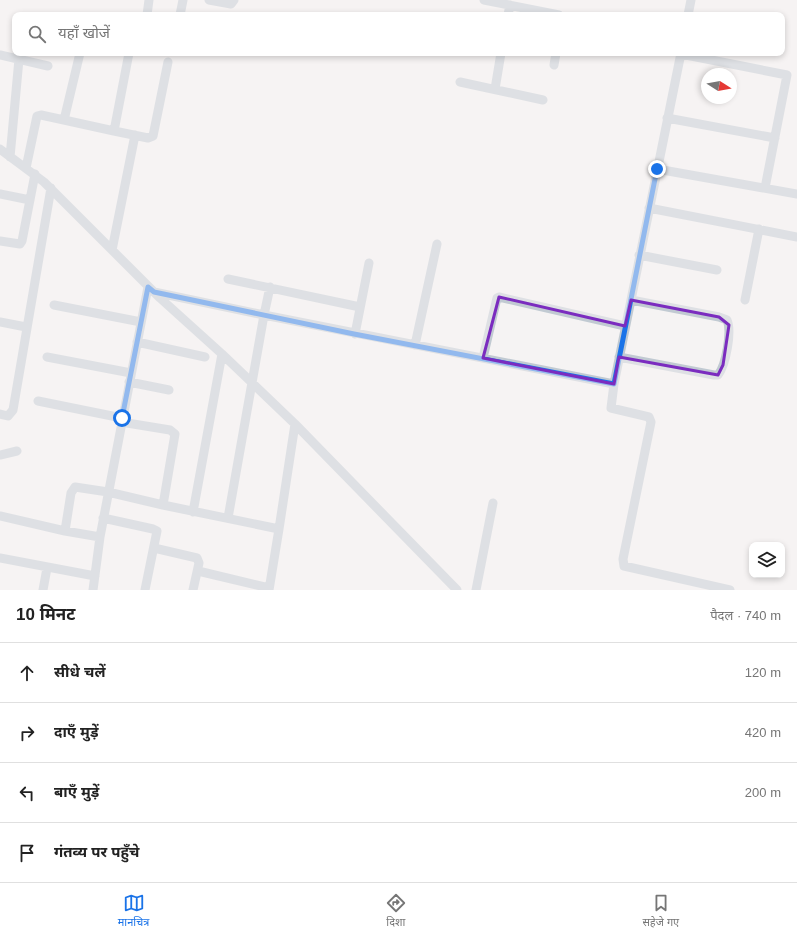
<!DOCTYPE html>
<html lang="hi">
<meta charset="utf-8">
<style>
:root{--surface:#fff;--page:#f6f6f6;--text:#222;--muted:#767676;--line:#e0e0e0;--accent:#1a73e8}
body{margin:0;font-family:Arial,"Noto Sans Devanagari",sans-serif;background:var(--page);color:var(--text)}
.controls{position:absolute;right:12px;bottom:12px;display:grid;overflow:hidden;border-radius:8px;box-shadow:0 2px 6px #0003}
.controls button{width:36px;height:36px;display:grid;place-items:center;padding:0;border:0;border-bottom:1px solid var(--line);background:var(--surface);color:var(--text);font:20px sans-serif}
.compass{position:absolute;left:701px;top:68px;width:36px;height:36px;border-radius:50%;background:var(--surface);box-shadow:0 2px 6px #0003;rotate:101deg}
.stop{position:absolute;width:12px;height:12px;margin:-9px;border:3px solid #1a73e8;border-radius:50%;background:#fff}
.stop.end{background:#1a73e8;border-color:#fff;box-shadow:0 1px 4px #0008}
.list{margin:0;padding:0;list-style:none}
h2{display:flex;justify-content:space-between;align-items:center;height:52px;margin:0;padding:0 16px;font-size:17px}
h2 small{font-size:13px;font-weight:400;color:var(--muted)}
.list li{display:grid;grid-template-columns:26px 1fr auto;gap:12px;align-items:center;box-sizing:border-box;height:60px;padding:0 16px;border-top:1px solid var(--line)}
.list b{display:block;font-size:15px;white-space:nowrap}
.list em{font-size:13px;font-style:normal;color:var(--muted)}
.icon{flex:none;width:22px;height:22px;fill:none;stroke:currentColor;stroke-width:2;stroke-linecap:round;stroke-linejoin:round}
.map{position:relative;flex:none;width:797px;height:590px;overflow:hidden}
.search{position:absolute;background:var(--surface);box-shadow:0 2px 6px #0003;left:12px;right:12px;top:12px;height:44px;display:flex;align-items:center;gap:10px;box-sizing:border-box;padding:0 14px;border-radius:8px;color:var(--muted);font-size:15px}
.sheet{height:292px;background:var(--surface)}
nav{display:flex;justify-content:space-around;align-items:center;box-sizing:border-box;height:56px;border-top:1px solid var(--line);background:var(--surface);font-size:11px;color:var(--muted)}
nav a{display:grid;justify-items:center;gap:2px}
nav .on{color:var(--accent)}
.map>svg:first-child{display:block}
</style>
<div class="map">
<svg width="797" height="590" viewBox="0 0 797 590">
<rect width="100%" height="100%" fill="#f5f3f3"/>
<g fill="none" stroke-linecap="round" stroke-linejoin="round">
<path stroke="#c1cad2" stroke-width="9" d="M209 0 231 4 234 0
M484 0 559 15
M147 15 149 0
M180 15 183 0
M508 15 510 5
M688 15 691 0
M681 54 787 75 765 188
M0 55 48 66
M554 65 556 53
M460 82 543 100
M495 89 501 53
M667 118 775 138
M64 120 114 131 129 53
M114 131 148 138 153 136 168 62
M0 149 44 182 160 298 222 354 295 424 457 590
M10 157 19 59
M26 168 37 116 41 115 64 120 80 53
M657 169 797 194
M0 194 30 200
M649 208 797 237
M0 241 20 244 22 241 35 174
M112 250 135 135
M639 255 717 270
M228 279 360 307
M270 287 264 315 614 384 681 53
M154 292 264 315 228 518
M745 300 759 229
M54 305 141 322
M0 322 26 327
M355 334 369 263
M137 342 205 357
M415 345 437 244
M47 357 131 373
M619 357 714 375H718C726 365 732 331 727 320L719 317 631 300
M483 358 497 298 499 297 625 326
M129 382 169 390
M614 384 611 408 649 417 651 422 623 559 624 566 730 590
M38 401 122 418
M0 414 8 416 13 410 51 188
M0 455 17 451
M163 505 279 529 295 424
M193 512 222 354
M0 516 65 531 100 537 148 287
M103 518 153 529 157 531 145 590
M65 531 71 493 75 487 108 492 163 505 175 434 170 430 121 422
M154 548 197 558 199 563 193 590
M0 558 95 576
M198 571 269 588
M43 590 47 568
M93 590 100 537
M269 590 279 529
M476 590 493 503"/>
</g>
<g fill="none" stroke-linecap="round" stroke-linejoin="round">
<path stroke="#1a73e8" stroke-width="5" d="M122 418 148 287 154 292 354 334 614 384 657 169"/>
</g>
<path d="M0 0H797V590H0ZM499 297 625 326 631 300 719 317 729 325 723 365 718 375 619 357 614 384 483 358Z" fill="#f5f3f3" fill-opacity=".55" fill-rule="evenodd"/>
<path fill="none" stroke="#7b2cbf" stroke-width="3" stroke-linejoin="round" d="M499 297 625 326 631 300 719 317 729 325 723 365 718 375 619 357 614 384 483 358Z"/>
</svg>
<div class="controls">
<button><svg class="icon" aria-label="layers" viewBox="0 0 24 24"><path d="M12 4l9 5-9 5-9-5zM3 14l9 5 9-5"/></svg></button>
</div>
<svg class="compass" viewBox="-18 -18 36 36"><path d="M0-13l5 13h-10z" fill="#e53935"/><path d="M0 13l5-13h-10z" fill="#767676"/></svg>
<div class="stop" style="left:122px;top:418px"></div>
<div class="stop end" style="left:657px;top:169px"></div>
<div class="search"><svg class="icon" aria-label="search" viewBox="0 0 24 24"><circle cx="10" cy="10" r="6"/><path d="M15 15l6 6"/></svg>यहाँ खोजें</div>
</div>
<section class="sheet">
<h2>10 मिनट<small>पैदल · 740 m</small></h2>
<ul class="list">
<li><svg class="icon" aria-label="ahead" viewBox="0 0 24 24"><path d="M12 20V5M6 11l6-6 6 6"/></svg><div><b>सीधे चलें</b></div><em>120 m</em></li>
<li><svg class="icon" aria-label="right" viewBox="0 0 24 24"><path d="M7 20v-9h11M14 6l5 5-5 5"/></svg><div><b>दाएँ मुड़ें</b></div><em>420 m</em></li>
<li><svg class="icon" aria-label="left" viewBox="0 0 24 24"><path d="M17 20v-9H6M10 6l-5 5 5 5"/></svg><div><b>बाएँ मुड़ें</b></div><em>200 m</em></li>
<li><svg class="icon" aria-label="arrive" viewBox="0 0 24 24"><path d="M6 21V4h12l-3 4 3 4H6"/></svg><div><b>गंतव्य पर पहुँचे</b></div></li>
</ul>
</section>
<nav>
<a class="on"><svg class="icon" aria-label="map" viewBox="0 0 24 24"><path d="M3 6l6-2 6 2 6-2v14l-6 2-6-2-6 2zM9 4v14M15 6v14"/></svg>मानचित्र</a>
<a><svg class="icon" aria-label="directions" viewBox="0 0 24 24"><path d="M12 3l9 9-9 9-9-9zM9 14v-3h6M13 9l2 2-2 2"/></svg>दिशा</a>
<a><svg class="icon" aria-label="saved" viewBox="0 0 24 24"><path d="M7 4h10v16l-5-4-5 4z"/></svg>सहेजे गए</a>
</nav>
